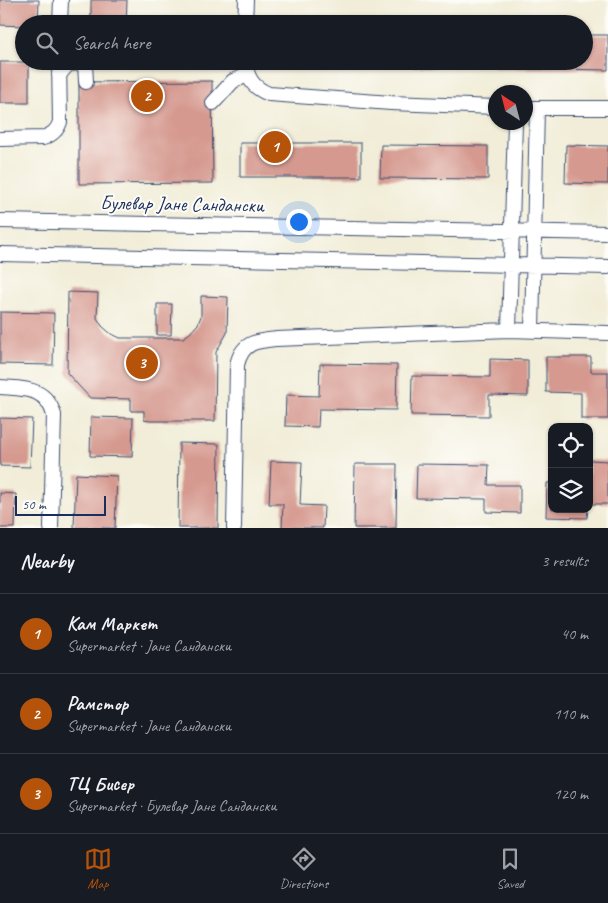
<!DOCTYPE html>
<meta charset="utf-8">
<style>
:root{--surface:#171b24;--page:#242831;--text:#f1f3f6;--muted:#9ea1a6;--line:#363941;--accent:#b45309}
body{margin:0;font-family:Caveat,sans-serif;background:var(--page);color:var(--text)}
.controls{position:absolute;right:15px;bottom:15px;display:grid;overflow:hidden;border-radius:10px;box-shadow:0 1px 4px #0004}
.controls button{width:45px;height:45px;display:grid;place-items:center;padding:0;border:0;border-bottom:1px solid var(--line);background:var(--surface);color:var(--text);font:25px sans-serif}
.compass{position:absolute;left:488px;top:85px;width:45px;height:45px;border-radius:50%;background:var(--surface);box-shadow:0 1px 4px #0004;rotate:324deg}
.scale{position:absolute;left:15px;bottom:12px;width:91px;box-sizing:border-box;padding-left:5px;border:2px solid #1b2f5e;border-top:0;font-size:14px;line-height:18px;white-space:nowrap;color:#1b2f5e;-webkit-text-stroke:4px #fdfcf7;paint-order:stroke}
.you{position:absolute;left:298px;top:221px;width:18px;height:18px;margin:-12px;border:4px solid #fff;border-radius:50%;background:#1a73e8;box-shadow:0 0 0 8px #1a73e833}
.badge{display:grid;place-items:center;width:32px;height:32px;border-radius:50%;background:var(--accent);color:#fff;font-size:16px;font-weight:700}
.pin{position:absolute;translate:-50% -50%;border:2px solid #fff;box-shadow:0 1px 5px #0006}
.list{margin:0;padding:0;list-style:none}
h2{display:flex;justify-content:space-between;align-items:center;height:65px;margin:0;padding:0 20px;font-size:21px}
h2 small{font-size:16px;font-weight:400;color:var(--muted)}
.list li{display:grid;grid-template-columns:32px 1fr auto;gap:15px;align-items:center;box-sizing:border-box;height:80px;padding:0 20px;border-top:1px solid var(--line)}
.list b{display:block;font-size:19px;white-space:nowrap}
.list p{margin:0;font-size:16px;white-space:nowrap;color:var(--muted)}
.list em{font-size:16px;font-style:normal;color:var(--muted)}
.icon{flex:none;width:28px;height:28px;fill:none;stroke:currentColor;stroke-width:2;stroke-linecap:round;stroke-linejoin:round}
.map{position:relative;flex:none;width:608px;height:528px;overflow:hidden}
.search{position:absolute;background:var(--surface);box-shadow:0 1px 4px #0004;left:15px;right:15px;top:15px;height:55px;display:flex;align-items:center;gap:12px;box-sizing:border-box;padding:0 18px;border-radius:28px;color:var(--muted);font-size:19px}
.sheet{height:305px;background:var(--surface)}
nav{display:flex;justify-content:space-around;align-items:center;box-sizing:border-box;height:70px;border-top:1px solid var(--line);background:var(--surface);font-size:14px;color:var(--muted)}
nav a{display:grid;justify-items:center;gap:2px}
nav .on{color:var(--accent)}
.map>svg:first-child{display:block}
</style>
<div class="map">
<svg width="608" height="528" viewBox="0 0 608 528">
<rect width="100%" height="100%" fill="#fdfcf7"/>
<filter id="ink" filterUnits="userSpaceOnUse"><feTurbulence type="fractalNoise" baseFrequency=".02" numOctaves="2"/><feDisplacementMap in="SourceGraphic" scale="10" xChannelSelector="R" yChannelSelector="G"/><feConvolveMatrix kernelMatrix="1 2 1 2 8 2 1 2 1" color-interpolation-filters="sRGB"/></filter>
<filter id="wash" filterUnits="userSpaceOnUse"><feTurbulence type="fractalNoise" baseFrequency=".0096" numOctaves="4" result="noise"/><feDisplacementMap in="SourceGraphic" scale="20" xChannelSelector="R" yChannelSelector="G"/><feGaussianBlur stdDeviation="1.12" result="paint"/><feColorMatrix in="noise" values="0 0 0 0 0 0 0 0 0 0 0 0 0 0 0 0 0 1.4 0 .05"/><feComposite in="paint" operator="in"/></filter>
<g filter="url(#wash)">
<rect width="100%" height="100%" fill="#f1edd8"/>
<g id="blocks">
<path fill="#d5998f" d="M0 0H39L38 24H24V26L0 25Z
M91 0H127L126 24H91Z
M584 35H608V70L494 68V61H584Z
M306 61H435V68L390 65 306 63Z
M0 62H29V103H0Z
M212 81 213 183 79 184V82Z
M240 143H361V177H240Z
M381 145 488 146V179L380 178Z
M566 145 608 146V184L565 183Z
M68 292 98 293 97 318 102 326 110 333 120 338H183L190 333 198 324 201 316V296L228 297 227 333 216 352 215 421H150L144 420V411H131V399L90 398 67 373Z
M157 304H172L171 335H157Z
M0 312 54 313 53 365 0 364Z
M546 357H591V372H608V419H581V393L546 392Z
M490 359 528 360V396L489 395V416L411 415 412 376 490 377Z
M320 364 397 365 396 410 319 409 318 427 285 426 286 395 319 396Z
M91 417 133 418 132 457 90 456Z
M0 418 32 419 30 467 0 466Z
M179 443 219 444 218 528H178Z
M589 460 608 461V504H589Z
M271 461 302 462 300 505 324 506 323 528H282L283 504H269Z
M355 464H397L396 528H354Z
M417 464 489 465 488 485H520V513L486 512V499L416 498Z
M76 474 117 476 115 528H74Z
M547 483H552V509H588L587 518 546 517Z
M0 493 16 494 15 528H0Z"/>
</g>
</g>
<g filter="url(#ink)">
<use href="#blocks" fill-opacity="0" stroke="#3b4c70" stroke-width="1"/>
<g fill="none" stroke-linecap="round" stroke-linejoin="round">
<defs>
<path id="minor" d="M60 24 61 0
M245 24 246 0
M245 61C247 78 253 88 269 94L391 103 496 107
M59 75 68 64 85 63 86 82
M213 103 233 81 248 75
M526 108H608
M0 139 43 138C52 135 57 131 60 122L59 61
M0 221 608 233
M0 254 608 267
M509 330 515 122
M532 330 537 109
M0 387C25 389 46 387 54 415L51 528
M234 528 237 365C242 342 256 341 276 339L509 330 608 333"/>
</defs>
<use href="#minor" stroke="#3b4c70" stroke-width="16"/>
<use href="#minor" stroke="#fff" stroke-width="14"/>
</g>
</g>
<g text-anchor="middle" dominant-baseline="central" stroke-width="4" stroke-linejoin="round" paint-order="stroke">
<g font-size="20" fill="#1b2f5e" stroke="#fdfcf7">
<text transform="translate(182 204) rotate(1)">Булевар Јане Сандански</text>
</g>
</g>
</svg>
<div class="controls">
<button><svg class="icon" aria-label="locate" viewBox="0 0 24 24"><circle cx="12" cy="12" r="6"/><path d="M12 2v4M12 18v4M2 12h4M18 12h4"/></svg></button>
<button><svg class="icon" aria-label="layers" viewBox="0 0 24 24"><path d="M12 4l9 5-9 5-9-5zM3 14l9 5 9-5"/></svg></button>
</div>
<svg class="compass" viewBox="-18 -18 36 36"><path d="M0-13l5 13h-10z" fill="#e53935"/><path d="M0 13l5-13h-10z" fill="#9ea1a6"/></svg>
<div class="scale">50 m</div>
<div class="you"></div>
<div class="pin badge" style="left:275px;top:147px">1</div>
<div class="pin badge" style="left:147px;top:96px">2</div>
<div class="pin badge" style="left:142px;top:363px">3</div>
<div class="search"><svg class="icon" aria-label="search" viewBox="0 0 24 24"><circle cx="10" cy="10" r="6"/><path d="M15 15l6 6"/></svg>Search here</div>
</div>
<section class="sheet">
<h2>Nearby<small>3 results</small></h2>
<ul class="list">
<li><span class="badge">1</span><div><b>Кам Маркет</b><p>Supermarket · Јане Сандански</p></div><em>40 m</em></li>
<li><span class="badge">2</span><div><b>Рамстор</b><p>Supermarket · Јане Сандански</p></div><em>110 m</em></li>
<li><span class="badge">3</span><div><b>ТЦ Бисер</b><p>Supermarket · Булевар Јане Сандански</p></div><em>120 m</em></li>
</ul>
</section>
<nav>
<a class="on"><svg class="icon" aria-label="map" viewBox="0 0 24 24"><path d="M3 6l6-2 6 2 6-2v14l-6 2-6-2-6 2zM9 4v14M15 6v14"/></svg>Map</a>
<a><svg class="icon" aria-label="directions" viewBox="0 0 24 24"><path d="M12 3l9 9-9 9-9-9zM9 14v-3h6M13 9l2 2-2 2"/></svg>Directions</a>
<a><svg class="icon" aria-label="saved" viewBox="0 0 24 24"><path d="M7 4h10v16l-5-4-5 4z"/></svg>Saved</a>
</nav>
